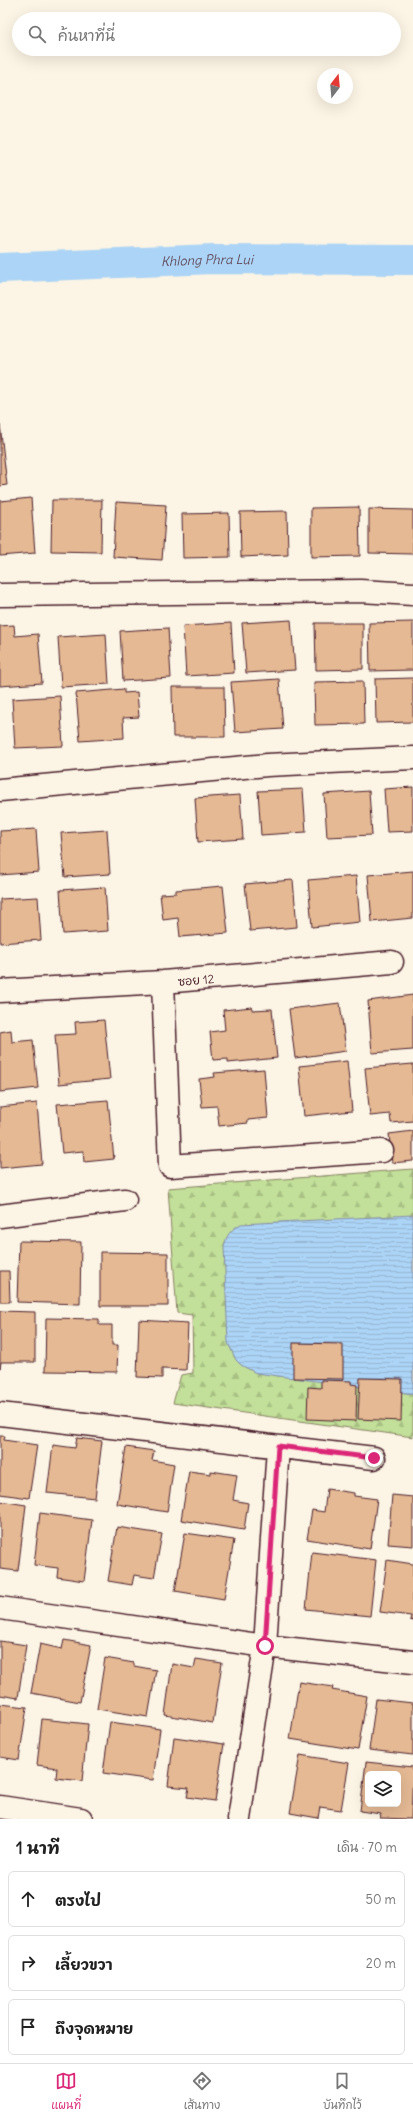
<!DOCTYPE html>
<html lang="th">
<meta charset="utf-8">
<style>
:root{--surface:#fff;--page:#f6f6f6;--text:#222;--muted:#767676;--line:#e0e0e0;--accent:#db2777}
body{margin:0;font-family:Delius,"Playpen Sans Thai",sans-serif;background:var(--page);color:var(--text)}
.controls{position:absolute;right:12px;bottom:12px;display:grid;overflow:hidden;border-radius:6px;box-shadow:0 4px 16px #0002}
.controls button{width:36px;height:36px;display:grid;place-items:center;padding:0;border:0;border-bottom:1px solid var(--line);background:var(--surface);color:var(--text);font:20px sans-serif}
.compass{position:absolute;left:317px;top:68px;width:36px;height:36px;border-radius:50%;background:var(--surface);box-shadow:0 4px 16px #0002;rotate:16deg}
.stop{position:absolute;width:12px;height:12px;margin:-9px;border:3px solid #db2777;border-radius:50%;background:#fff}
.stop.end{background:#db2777;border-color:#fff;box-shadow:0 1px 4px #0008}
.list{margin:0;padding:0;list-style:none}
h2{display:flex;justify-content:space-between;align-items:center;height:52px;margin:0;padding:0 16px;font-size:17px}
h2 small{font-size:13px;font-weight:400;color:var(--muted)}
.list li{display:grid;grid-template-columns:26px 1fr auto;gap:12px;align-items:center;box-sizing:border-box;height:56px;margin:0 8px 8px;padding:0 8px;border:1px solid var(--line);border-radius:6px}
.list b{display:block;font-size:15px;white-space:nowrap}
.list em{font-size:13px;font-style:normal;color:var(--muted)}
.icon{flex:none;width:22px;height:22px;fill:none;stroke:currentColor;stroke-width:2;stroke-linecap:round;stroke-linejoin:round}
.map{position:relative;flex:none;width:413px;height:1819px;overflow:hidden}
.search{position:absolute;background:var(--surface);box-shadow:0 4px 16px #0002;left:12px;right:12px;top:12px;height:44px;display:flex;align-items:center;gap:10px;box-sizing:border-box;padding:0 14px;border-radius:22px;color:var(--muted);font-size:15px}
.sheet{height:244px;background:var(--surface)}
nav{display:flex;justify-content:space-around;align-items:center;box-sizing:border-box;height:56px;border-top:1px solid var(--line);background:var(--surface);font-size:11px;color:var(--muted)}
nav a{display:grid;justify-items:center;gap:2px}
nav .on{color:var(--accent)}
.map>svg:first-child{display:block}
</style>
<div class="map">
<svg width="413" height="1819" viewBox="0 0 413 1819">
<defs>
<pattern id="forest-firs" width="22" height="20" patternUnits="userSpaceOnUse"><rect width="22" height="20" fill="#c2e099"/><path d="M5 1l3.5 6h-7zM16 11l3.5 6h-7z" fill="#a8c084"/></pattern>
<pattern id="water-rules" width="6" height="5" patternUnits="userSpaceOnUse"><rect width="6" height="5" fill="#acd4f6"/><path d="M0 2.5h6" fill="none" stroke="#96b6d3"/></pattern>
</defs>
<rect width="100%" height="100%" fill="#fcf5e5"/>
<filter id="ink" filterUnits="userSpaceOnUse"><feTurbulence type="fractalNoise" baseFrequency=".025" numOctaves="2"/><feDisplacementMap in="SourceGraphic" scale="8" xChannelSelector="R" yChannelSelector="G"/><feConvolveMatrix kernelMatrix="1 2 1 2 8 2 1 2 1" color-interpolation-filters="sRGB"/></filter>
<g filter="url(#ink)">
<path fill="url(#forest-firs)" stroke="#868062" d="M413 1169V1437L173 1403 181 1375 193 1373 192 1315 177 1313 168 1188Z"/>
<path fill="url(#water-rules)" stroke="#858ca5" d="M413 1215V1394L256 1373 241 1365 236 1360 228 1343 224 1247C226 1236 230 1230 241 1224Z"/>
<g fill="none" stroke-linecap="round" stroke-linejoin="round">
<path stroke="#acd4f6" stroke-width="30" id="s1" d="M0 268 213 259 413 260"/>
</g>
<path fill="#e4b994" stroke="#4a1f2b" fill-rule="evenodd" d="M0 424 7 485 0 486Z
M31 498 35 553 0 556V501Z
M52 500H102L101 552 51 551Z
M116 502 166 505 162 560 113 557Z
M359 507 360 556 311 557V508Z
M369 509 413 510V554L369 553Z
M287 511 288 555 241 557 240 512Z
M229 513 230 557 183 558 182 514Z
M291 620 295 670 246 673 242 623Z
M413 622V670L370 671 369 623Z
M231 623 234 673 186 676 183 626Z
M315 623H363V669L316 670Z
M14 625 15 636 38 634 42 683 0 686V626Z
M168 628 171 678 123 681 120 631Z
M106 634 109 684 61 687 58 637Z
M413 678V722L376 723 375 679Z
M279 679 283 729 235 732 231 682Z
M363 681 364 724 315 725 314 682Z
M172 687H224L225 737H173Z
M124 689V693L137 692 139 717 123 718 124 738 80 741 76 693Z
M60 696 63 746 15 748 12 699Z
M413 787V831L387 832 384 789Z
M303 789 306 832 261 835 258 791Z
M369 791 372 835 327 837 324 794Z
M240 795 243 839 198 842 195 798Z
M36 829 39 872 0 875V831Z
M107 830 110 874 65 877 61 833Z
M413 871V918L372 922 368 875Z
M356 876 360 922 312 927 308 880Z
M293 880 297 927 250 931 245 884Z
M223 886 228 933 180 937 178 918 163 920 160 894 176 893V890Z
M105 887 108 931 63 934 60 890Z
M38 897 41 940 0 943V899Z
M413 995V1050L372 1053 368 1001Z
M340 1003 346 1051 295 1058 289 1009Z
M252 1007V1010L272 1009 277 1058 228 1063V1059L213 1060 210 1032 225 1030 223 1010Z
M104 1020 110 1079 59 1084 55 1035 76 1034 75 1022Z
M11 1030 12 1042 33 1040 38 1088 0 1092V1032Z
M347 1061 352 1111 304 1116 299 1066Z
M413 1064V1121L391 1123 390 1114 370 1116 365 1068Z
M264 1069 268 1118 248 1120V1123L219 1126 217 1106 202 1107 199 1079 215 1077 214 1073Z
M108 1100 114 1159 84 1162 83 1151 62 1153 57 1104Z
M37 1103 42 1164 0 1168V1107Z
M413 1131V1161L392 1163 389 1134Z
M19 1241 81 1242 80 1304 17 1302Z
M100 1252 168 1253V1306H100Z
M0 1271H9L10 1302H0Z
M0 1311 35 1312V1362H1L0 1369Z
M46 1318 99 1319V1325H112V1345H118L117 1372 45 1371Z
M139 1320 188 1323 186 1370 162 1369V1378L137 1377Z
M293 1343 343 1344V1379L293 1378Z
M360 1378 402 1379 401 1421 358 1419Z
M321 1380 351 1381V1384L357 1385 356 1421 307 1419 308 1387 321 1388Z
M0 1436H5L4 1440 37 1445 29 1498 0 1494Z
M77 1438 102 1441 95 1498 47 1493 53 1445 75 1448Z
M126 1447 154 1451 152 1460 174 1464 167 1512 117 1504Z
M189 1471 211 1474V1471L237 1475 233 1500 248 1503 244 1530 181 1520Z
M327 1489 354 1493V1496L377 1499 370 1549 307 1539 312 1510 324 1512Z
M392 1495 413 1497V1546L388 1544Z
M0 1501 26 1505 18 1571 0 1569Z
M40 1513 92 1520 84 1581 57 1577 58 1568 34 1565Z
M117 1527 162 1534 154 1578 134 1575 132 1585 108 1581Z
M185 1533 234 1540 224 1599 175 1591Z
M312 1552 376 1560 370 1616 306 1609Z
M387 1560 413 1564V1621L410 1620 411 1616 380 1612Z
M64 1640 91 1645 80 1702 31 1693 40 1644 62 1649Z
M0 1641 26 1645 18 1698 0 1695Z
M105 1658 134 1663V1666L156 1670 148 1717 97 1709Z
M196 1659 222 1663 213 1723 165 1715 172 1664 194 1668Z
M299 1682 333 1687 332 1690 367 1696 358 1750 290 1739Z
M376 1699 413 1703V1755L369 1750Z
M0 1704 27 1707 19 1760 0 1757Z
M42 1719 88 1724 82 1781 56 1778 57 1768 37 1765Z
M110 1722 160 1729 153 1780 103 1773Z
M174 1737 224 1744 215 1801 187 1797 189 1788 168 1786Z
M300 1755 349 1763 341 1810 320 1807 318 1818 290 1813Z
M366 1762 413 1767 411 1819 380 1818 381 1814 360 1811ZM368 1774H398V1804H368Z"/>
<g fill="none" stroke-linecap="round" stroke-linejoin="round">
<defs>
<path id="street" d="M0 595 360 591 413 594
M0 790 267 765 413 758
M163 982 170 1166 382 1151
M0 991 163 982 392 962
M0 1216 125 1200
M0 1414 374 1458
M0 1608 265 1646 413 1662
M0 1807 81 1819
M239 1819 265 1646 278 1447"/>
</defs>
<use href="#street" stroke="#4a1f2b" stroke-width="25"/>
<use href="#street" stroke="#fcf5e5" stroke-width="22"/>
</g>
</g>
<g fill="none" stroke-linecap="round" stroke-linejoin="round" filter="url(#ink)">
<path stroke="#db2777" stroke-width="5" d="M265 1646 278 1446 374 1458"/>
</g>
<g text-anchor="middle" dominant-baseline="central" stroke-width="3" stroke-linejoin="round" paint-order="stroke">
<g font-size="12" fill="#4a1f2b" stroke="#fcf5e5">
<text transform="translate(196 980) rotate(-5)">ซอย 12</text>
</g>
<g font-size="13" font-style="italic" fill="#624c5e" stroke="#fcf5e5">
<text stroke="none"><textPath href="#s1" startOffset="207">Khlong Phra Lui</textPath></text>
</g>
</g>
</svg>
<div class="controls">
<button><svg class="icon" aria-label="layers" viewBox="0 0 24 24"><path d="M12 4l9 5-9 5-9-5zM3 14l9 5 9-5"/></svg></button>
</div>
<svg class="compass" viewBox="-18 -18 36 36"><path d="M0-13l5 13h-10z" fill="#e53935"/><path d="M0 13l5-13h-10z" fill="#767676"/></svg>
<div class="stop" style="left:265px;top:1646px"></div>
<div class="stop end" style="left:374px;top:1458px"></div>
<div class="search"><svg class="icon" aria-label="search" viewBox="0 0 24 24"><circle cx="10" cy="10" r="6"/><path d="M15 15l6 6"/></svg>ค้นหาที่นี่</div>
</div>
<section class="sheet">
<h2>1 นาที<small>เดิน · 70 m</small></h2>
<ul class="list">
<li><svg class="icon" aria-label="ahead" viewBox="0 0 24 24"><path d="M12 20V5M6 11l6-6 6 6"/></svg><div><b>ตรงไป</b></div><em>50 m</em></li>
<li><svg class="icon" aria-label="right" viewBox="0 0 24 24"><path d="M7 20v-9h11M14 6l5 5-5 5"/></svg><div><b>เลี้ยวขวา</b></div><em>20 m</em></li>
<li><svg class="icon" aria-label="arrive" viewBox="0 0 24 24"><path d="M6 21V4h12l-3 4 3 4H6"/></svg><div><b>ถึงจุดหมาย</b></div></li>
</ul>
</section>
<nav>
<a class="on"><svg class="icon" aria-label="map" viewBox="0 0 24 24"><path d="M3 6l6-2 6 2 6-2v14l-6 2-6-2-6 2zM9 4v14M15 6v14"/></svg>แผนที่</a>
<a><svg class="icon" aria-label="directions" viewBox="0 0 24 24"><path d="M12 3l9 9-9 9-9-9zM9 14v-3h6M13 9l2 2-2 2"/></svg>เส้นทาง</a>
<a><svg class="icon" aria-label="saved" viewBox="0 0 24 24"><path d="M7 4h10v16l-5-4-5 4z"/></svg>บันทึกไว้</a>
</nav>
